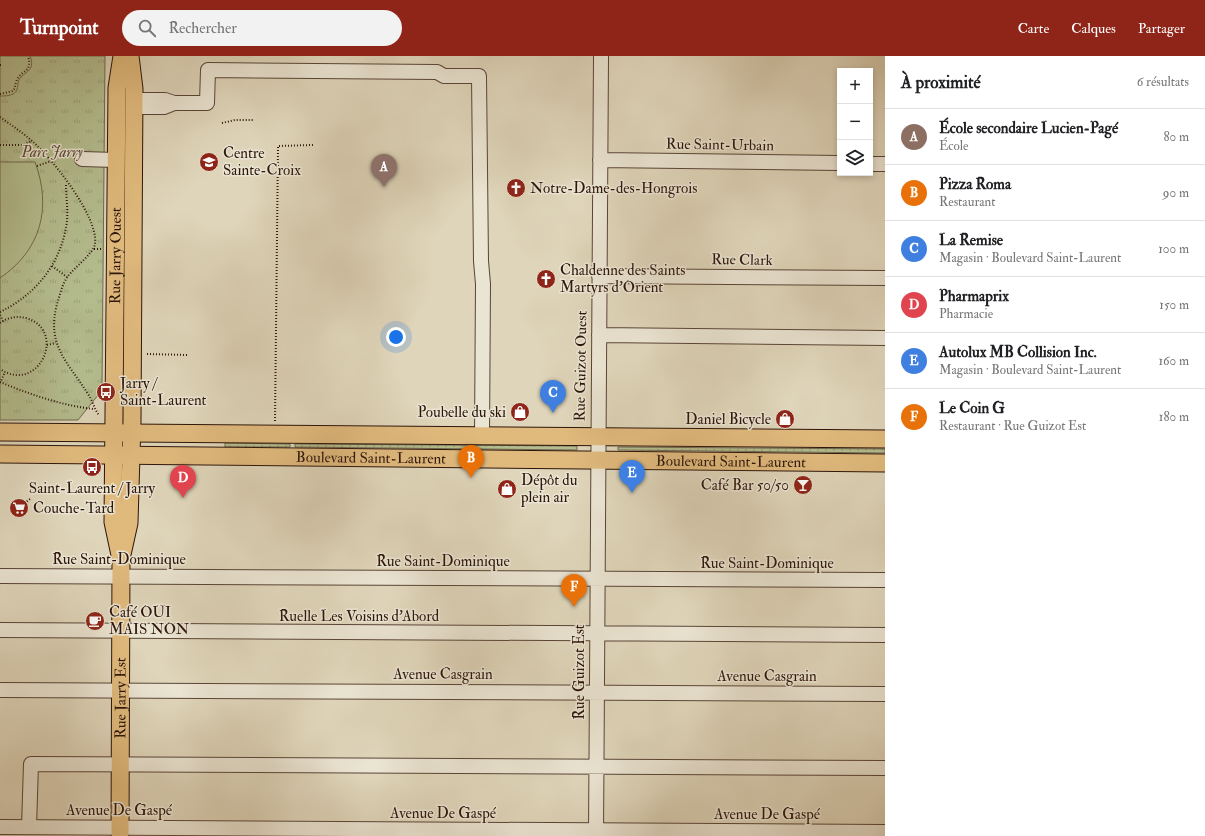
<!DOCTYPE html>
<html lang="fr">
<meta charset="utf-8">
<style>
:root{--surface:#fff;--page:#f2f2f2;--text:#202124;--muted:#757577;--line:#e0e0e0;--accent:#8f2418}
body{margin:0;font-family:"IM FELL Double Pica",serif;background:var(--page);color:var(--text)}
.controls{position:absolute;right:12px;top:12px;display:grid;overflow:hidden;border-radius:0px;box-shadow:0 2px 6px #0003}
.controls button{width:36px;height:36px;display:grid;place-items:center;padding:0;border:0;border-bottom:1px solid var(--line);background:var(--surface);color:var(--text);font:20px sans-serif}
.you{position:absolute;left:396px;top:281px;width:14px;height:14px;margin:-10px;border:3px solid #fff;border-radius:50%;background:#1a73e8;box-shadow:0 0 0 6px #1a73e833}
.badge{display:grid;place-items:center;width:26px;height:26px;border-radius:50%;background:var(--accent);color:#fff;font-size:13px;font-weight:700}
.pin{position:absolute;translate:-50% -33px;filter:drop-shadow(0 1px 2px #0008)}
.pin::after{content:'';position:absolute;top:21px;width:14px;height:12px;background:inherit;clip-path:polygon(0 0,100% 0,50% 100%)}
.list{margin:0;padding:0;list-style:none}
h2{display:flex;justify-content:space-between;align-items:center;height:52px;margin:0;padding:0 16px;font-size:17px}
h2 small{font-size:13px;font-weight:400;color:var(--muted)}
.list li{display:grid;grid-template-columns:26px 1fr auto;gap:12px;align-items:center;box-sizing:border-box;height:56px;padding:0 16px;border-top:1px solid var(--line)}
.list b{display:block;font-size:15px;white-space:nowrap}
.list p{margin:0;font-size:13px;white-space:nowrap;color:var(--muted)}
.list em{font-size:13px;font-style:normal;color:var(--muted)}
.icon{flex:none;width:22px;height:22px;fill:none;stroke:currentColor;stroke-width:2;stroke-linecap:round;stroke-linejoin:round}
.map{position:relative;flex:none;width:885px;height:780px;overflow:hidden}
header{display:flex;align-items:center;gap:24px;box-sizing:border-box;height:56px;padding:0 20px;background:var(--accent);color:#fff}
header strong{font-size:19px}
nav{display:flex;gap:22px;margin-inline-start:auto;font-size:14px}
.search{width:280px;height:36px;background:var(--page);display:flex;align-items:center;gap:10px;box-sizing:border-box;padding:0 14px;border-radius:22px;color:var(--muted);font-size:15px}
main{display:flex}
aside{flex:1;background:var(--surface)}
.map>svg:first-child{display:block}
</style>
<header>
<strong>Turnpoint</strong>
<div class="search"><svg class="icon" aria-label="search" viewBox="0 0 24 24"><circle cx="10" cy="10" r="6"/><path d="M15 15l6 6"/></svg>Rechercher</div>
<nav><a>Carte</a><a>Calques</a><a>Partager</a></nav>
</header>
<main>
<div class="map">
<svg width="885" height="780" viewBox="0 0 885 780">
<defs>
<pattern id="grass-dots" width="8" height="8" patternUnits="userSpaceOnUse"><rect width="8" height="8" fill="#b4bd8f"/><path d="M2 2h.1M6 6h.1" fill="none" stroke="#9ba27a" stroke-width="1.8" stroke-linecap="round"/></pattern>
<pattern id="park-tufts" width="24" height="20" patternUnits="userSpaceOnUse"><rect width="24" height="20" fill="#b4bd8f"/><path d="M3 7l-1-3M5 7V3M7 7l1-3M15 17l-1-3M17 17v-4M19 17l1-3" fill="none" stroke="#9ba27a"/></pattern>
</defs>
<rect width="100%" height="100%" fill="#dfd5ba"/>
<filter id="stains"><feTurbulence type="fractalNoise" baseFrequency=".005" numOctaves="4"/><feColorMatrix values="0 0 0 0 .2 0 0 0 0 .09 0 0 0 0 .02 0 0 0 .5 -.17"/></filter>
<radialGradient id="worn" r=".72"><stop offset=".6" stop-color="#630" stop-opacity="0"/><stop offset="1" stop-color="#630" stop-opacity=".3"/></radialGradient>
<path fill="url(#grass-dots)" stroke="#70694d" d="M225 387 290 388V391H225Z
M295 388 577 390V394L295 391Z
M618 391 885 393V397L618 394Z"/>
<path fill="url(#park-tufts)" stroke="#70694d" d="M0 0H105L102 330H99V338L78 364H0Z"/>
<path fill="#b4bd8f" stroke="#70694d" d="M0 0H30C36 16 24 15 19 24 17 29 19 34 13 38 9 40 4 40 0 40Z
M0 106H35C52 152 41 194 0 222Z"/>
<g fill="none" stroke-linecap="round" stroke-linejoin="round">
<defs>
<path id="minor" d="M174 47H207L208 14 437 16 444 20H479L481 205 483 228 482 380
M134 51H164L174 47 165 44H134
M82 103 116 104
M600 104 840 107
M870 108H885
M599 220 885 222
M599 279 885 282
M0 520 885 524
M0 574 885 579
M0 634 885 638
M0 771 885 776
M29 771 31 708 885 712
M596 780 601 0"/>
<g id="major">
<path d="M0 376 885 383"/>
<path id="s1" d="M0 398 885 407"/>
<path id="s2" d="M120 499 113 466 117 32 122 0"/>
<path id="s3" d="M120 780 121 503 129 467 132 365 134 33 130 0"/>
</g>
</defs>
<use href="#minor" stroke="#5a4537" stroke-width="16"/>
<use href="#major" stroke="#2d150b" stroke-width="19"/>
<path stroke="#2d150b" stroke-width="2" stroke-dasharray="1 2" stroke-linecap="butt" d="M0 9H1
M0 38 13 35C16 31 15 26 18 22 24 13 32 16 28 0
M0 61C11 69 22 76 32 85 51 101 99 161 95 188 93 198 74 212 68 220 62 228 60 239 57 248 46 290 68 306 88 338 93 345 94 353 99 359
M222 67 235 64H254
M0 89H22L32 85
M37 110 51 105
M94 193H102
M52 210 67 221
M0 256C37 238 62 206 67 165 68 153 66 140 66 128
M0 259 3 265
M0 267C8 261 17 260 26 262 68 274 39 339 0 313
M47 289 56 287
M147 298 188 299
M0 326C29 338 63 350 94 353
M0 327 5 316
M275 365 278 90 313 89
M22 449 30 443"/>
<use href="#minor" stroke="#eae4d2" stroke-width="14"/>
<use href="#major" stroke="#e0ba7d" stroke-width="17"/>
</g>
<defs>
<symbol id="school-disc" viewBox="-11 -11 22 22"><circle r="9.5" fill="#8f2418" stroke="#eae4d2"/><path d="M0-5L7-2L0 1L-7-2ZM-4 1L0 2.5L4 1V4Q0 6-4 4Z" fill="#fff"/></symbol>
<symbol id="church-disc" viewBox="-11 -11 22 22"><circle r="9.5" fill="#8f2418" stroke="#eae4d2"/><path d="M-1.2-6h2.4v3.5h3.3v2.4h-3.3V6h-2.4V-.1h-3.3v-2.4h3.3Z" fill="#fff"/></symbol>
<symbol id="bus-disc" viewBox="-11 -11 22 22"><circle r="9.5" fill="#8f2418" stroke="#eae4d2"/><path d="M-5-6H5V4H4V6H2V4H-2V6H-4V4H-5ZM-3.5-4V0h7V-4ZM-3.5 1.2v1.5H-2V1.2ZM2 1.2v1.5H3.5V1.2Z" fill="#fff"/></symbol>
<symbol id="shop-disc" viewBox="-11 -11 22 22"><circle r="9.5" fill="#8f2418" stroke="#eae4d2"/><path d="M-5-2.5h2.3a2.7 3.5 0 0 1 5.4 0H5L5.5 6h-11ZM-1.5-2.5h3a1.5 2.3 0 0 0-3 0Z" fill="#fff"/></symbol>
<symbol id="bar-disc" viewBox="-11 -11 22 22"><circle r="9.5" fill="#8f2418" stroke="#eae4d2"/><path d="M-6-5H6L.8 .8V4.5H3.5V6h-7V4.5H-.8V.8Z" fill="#fff"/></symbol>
<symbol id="supermarket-disc" viewBox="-11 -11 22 22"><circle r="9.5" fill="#8f2418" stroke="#eae4d2"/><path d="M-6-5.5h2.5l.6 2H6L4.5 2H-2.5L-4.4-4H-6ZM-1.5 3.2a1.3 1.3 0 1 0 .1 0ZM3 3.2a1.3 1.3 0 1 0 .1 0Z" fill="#fff"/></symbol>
<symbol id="cafe-disc" viewBox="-11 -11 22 22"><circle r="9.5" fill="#8f2418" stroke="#eae4d2"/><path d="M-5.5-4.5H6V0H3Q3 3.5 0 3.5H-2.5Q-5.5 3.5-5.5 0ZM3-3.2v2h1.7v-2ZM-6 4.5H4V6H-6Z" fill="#fff"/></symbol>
</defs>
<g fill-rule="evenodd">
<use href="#school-disc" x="198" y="95" width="22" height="22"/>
<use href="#church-disc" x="505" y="121" width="22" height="22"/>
<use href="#church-disc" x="535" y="212" width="22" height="22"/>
<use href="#bus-disc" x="95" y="325" width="22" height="22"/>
<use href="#shop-disc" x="509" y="345" width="22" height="22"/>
<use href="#shop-disc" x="774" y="352" width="22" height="22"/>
<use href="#bus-disc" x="81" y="400" width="22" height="22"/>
<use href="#bar-disc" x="792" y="418" width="22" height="22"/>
<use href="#shop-disc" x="496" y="422" width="22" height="22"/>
<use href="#supermarket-disc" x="8" y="441" width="22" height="22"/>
<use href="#cafe-disc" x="84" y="554" width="22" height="22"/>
</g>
<g text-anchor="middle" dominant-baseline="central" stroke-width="3" stroke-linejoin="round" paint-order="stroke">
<g font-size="15" fill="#2d150b" stroke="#eae4d2">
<text transform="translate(720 89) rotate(1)">Rue Saint-Urbain</text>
<text stroke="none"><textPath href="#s2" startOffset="300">Rue Jarry Ouest</textPath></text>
<text transform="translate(742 204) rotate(1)">Rue Clark</text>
<text transform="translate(581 310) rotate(-89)">Rue Guizot Ouest</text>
<text stroke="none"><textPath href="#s1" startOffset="371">Boulevard Saint-Laurent</textPath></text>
<text stroke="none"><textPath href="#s1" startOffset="731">Boulevard Saint-Laurent</textPath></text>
<text x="119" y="503">Rue Saint-Dominique</text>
<text x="443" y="505">Rue Saint-Dominique</text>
<text x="767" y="507">Rue Saint-Dominique</text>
<text x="359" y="560">Ruelle Les Voisins d’Abord</text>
<text transform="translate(579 616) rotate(-90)">Rue Guizot Est</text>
<text x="443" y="618">Avenue Casgrain</text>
<text x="767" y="620">Avenue Casgrain</text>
<text stroke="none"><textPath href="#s3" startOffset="138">Rue Jarry Est</textPath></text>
<text x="119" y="754">Avenue De Gaspé</text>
<text x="443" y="757">Avenue De Gaspé</text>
<text x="767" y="758">Avenue De Gaspé</text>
</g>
<g font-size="15" font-style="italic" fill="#564733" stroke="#eae4d2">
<text x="52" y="96">Parc Jarry</text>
</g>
<g font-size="15" fill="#2d150b" stroke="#eae4d2" text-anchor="start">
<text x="223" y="97">Centre<tspan x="223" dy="17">Sainte-Croix</tspan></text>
<text x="530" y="132">Notre-Dame-des-Hongrois</text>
<text x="560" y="214">Chaldenne des Saints<tspan x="560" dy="17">Martyrs d'Orient</tspan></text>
<text x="120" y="327">Jarry /<tspan x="120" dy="17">Saint-Laurent</tspan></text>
<text x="506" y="356" text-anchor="end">Poubelle du ski</text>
<text x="771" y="363" text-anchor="end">Daniel Bicycle</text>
<text x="521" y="424">Dépôt du<tspan x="521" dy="17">plein air</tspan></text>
<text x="789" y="429" text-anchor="end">Café Bar 50/50</text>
<text x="92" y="432" text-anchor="middle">Saint-Laurent / Jarry</text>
<text x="33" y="452">Couche-Tard</text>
<text x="109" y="556">Café OUI<tspan x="109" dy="17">MAIS NON</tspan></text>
</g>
</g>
<rect width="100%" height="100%" filter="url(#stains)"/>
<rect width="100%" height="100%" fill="url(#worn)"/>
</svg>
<div class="controls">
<button>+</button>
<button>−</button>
<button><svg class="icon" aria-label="layers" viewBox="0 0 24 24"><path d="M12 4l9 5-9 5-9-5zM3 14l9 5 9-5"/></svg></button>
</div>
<div class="you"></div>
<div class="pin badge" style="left:384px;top:131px;background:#8d6e63">A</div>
<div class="pin badge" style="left:471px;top:422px;background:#e8710a">B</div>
<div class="pin badge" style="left:553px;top:357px;background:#3f7fe0">C</div>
<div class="pin badge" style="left:183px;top:442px;background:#e0444e">D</div>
<div class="pin badge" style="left:632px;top:437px;background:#3f7fe0">E</div>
<div class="pin badge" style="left:574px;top:551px;background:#e8710a">F</div>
</div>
<aside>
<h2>À proximité<small>6 résultats</small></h2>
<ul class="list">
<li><span class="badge" style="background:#8d6e63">A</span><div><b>École secondaire Lucien-Pagé</b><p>École</p></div><em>80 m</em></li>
<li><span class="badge" style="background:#e8710a">B</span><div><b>Pizza Roma</b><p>Restaurant</p></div><em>90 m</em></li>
<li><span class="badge" style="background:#3f7fe0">C</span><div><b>La Remise</b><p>Magasin · Boulevard Saint-Laurent</p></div><em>100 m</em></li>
<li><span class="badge" style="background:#e0444e">D</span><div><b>Pharmaprix</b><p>Pharmacie</p></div><em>150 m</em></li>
<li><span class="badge" style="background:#3f7fe0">E</span><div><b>Autolux MB Collision Inc.</b><p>Magasin · Boulevard Saint-Laurent</p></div><em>160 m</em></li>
<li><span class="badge" style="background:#e8710a">F</span><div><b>Le Coin G</b><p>Restaurant · Rue Guizot Est</p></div><em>180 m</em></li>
</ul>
</aside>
</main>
